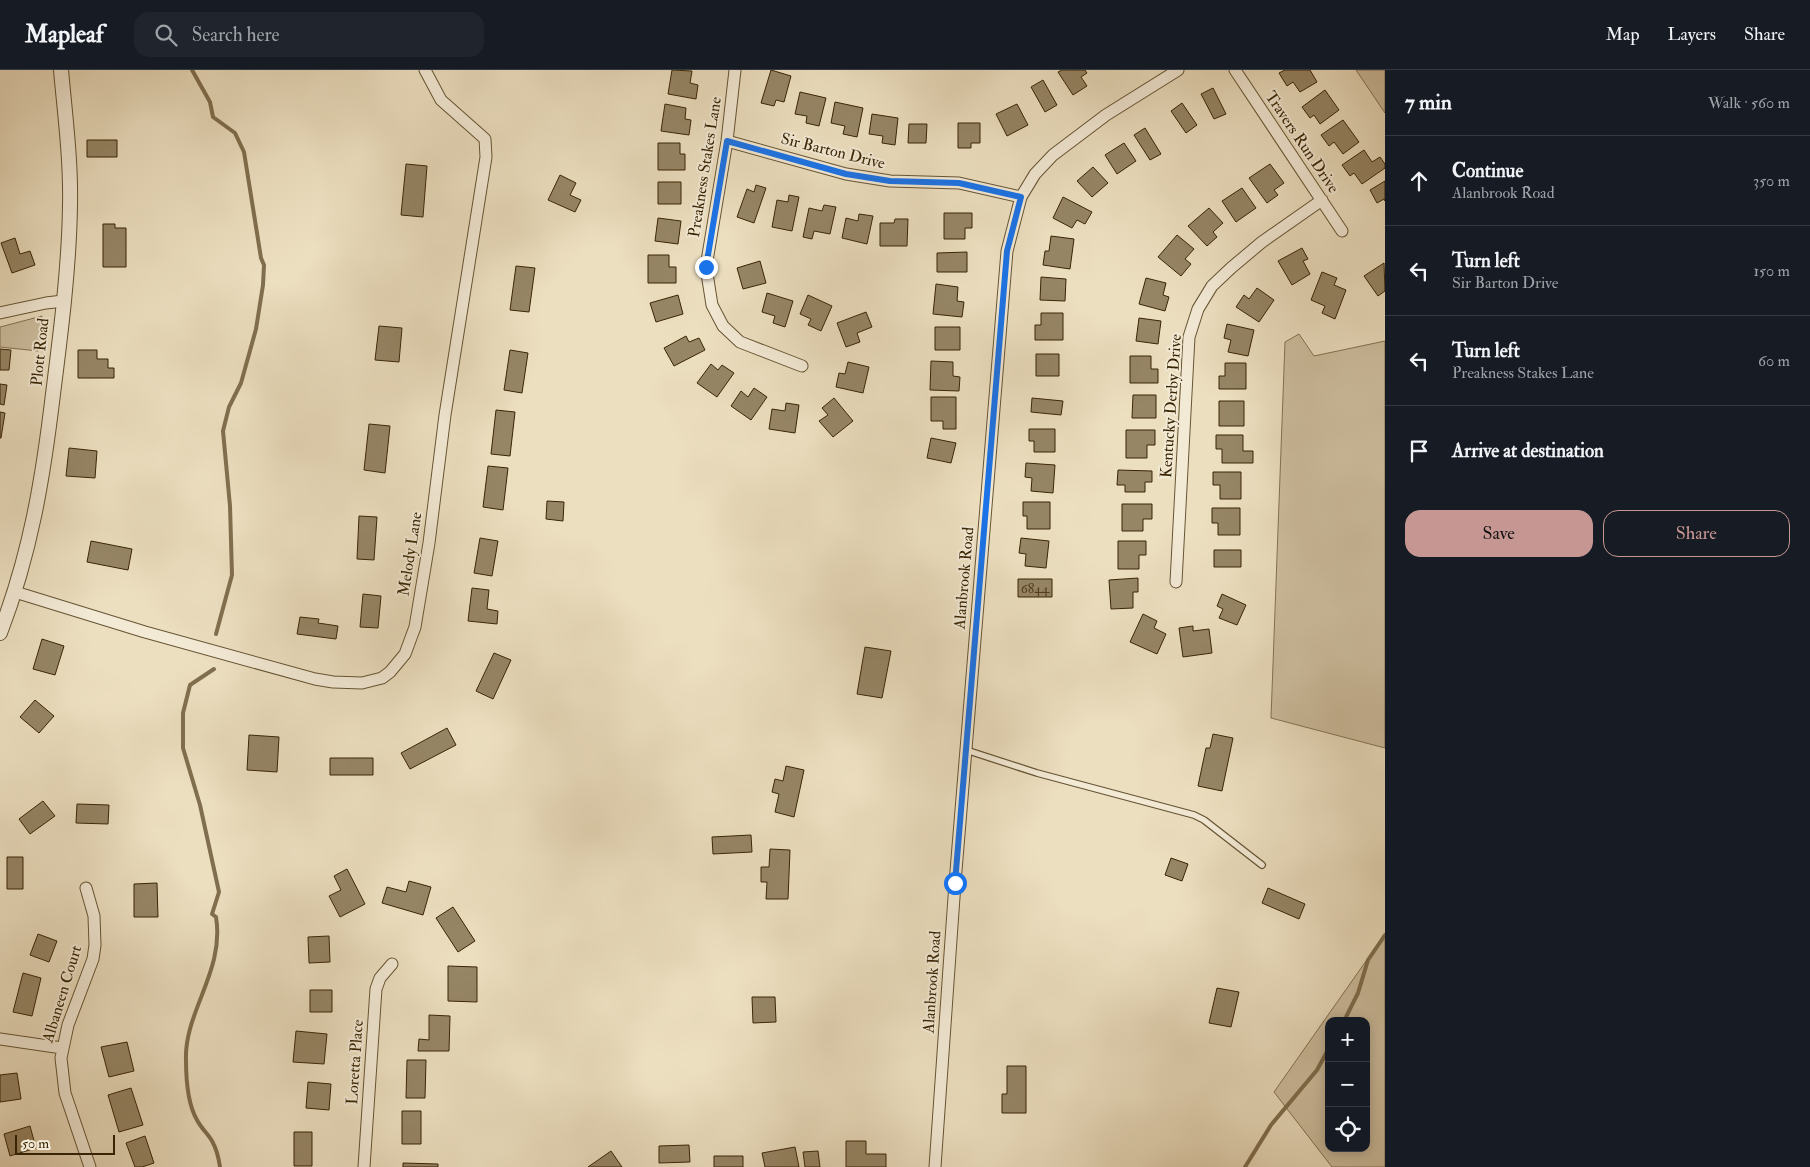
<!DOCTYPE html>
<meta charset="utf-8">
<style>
:root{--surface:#171b24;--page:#20242c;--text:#f1f3f6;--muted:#9ea1a6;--line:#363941;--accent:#c59692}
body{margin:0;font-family:"IM FELL Double Pica",serif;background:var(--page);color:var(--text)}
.controls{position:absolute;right:15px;bottom:15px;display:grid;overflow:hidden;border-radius:10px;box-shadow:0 2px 12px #0003}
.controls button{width:45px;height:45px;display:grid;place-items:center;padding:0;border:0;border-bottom:1px solid var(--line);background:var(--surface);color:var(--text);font:25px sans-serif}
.scale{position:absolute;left:15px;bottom:12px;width:100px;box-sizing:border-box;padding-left:5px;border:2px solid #392504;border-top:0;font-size:14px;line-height:18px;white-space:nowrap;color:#392504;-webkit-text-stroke:4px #f3ead6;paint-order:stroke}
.stop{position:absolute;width:15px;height:15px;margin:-11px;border:4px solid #1a73e8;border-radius:50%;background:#fff}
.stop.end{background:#1a73e8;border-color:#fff;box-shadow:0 1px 5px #0008}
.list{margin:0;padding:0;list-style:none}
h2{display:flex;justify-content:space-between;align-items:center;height:65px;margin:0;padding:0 20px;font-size:21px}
h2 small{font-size:16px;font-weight:400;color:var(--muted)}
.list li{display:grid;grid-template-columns:32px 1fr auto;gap:15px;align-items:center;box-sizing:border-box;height:90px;padding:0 20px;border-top:1px solid var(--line)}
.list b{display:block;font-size:19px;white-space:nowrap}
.list p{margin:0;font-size:16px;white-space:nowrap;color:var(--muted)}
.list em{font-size:16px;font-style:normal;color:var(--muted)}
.actions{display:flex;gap:10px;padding:15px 20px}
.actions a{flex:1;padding:11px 0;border:1px solid var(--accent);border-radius:15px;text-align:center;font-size:18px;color:var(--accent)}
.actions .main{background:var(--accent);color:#111}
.icon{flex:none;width:28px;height:28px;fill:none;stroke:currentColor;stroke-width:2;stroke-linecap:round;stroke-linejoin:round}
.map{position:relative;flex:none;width:1385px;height:1097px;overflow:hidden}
header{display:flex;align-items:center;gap:30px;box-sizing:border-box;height:70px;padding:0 25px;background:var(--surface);border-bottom:1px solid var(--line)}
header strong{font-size:24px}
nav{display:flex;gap:28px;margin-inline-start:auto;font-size:18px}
.search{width:350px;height:45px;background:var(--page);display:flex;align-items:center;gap:12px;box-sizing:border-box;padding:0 18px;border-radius:15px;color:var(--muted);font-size:19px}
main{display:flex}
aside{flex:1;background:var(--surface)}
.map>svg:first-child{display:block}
</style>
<header>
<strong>Mapleaf</strong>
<div class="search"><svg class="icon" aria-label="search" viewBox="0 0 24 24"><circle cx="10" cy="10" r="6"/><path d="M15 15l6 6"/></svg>Search here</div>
<nav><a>Map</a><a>Layers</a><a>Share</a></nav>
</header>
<main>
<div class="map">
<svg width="1385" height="1097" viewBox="0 0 1385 1097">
<rect width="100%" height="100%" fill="#ecdfc0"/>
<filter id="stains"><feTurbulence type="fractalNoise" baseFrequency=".004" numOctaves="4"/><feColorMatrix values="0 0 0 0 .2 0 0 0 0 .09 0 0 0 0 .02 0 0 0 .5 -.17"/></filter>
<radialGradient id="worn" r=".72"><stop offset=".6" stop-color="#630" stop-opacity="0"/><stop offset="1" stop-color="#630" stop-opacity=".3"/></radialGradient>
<path fill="#cebfa0" stroke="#847252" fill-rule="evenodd" d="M1356 0H1385V43Z
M42 246 38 281 0 277V257Z
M1299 264 1314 286 1385 271V678L1271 648 1285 272Z
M1385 864V1097H1332L1274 1022ZM1329 951H1366V1078H1329Z"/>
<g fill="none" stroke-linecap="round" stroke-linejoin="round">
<path stroke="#806f4e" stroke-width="4" d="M192 0 210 32 213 47 235 63 244 82 261 188 264 195 263 215 256 259 241 313 229 337 223 361 230 436 232 505 216 564
M214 599 190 615 183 643V678L200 735 219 822 212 844 216 847C225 901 184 942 186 990 186 1009 187 1033 197 1050 201 1058 208 1064 212 1071 216 1078 219 1090 220 1097
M1344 951 1358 923 1368 890 1385 865
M1245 1097 1271 1055 1317 1000 1329 978"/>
</g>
<path fill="#968666" stroke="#392504" d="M672 0 692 1 690 13 698 15 696 29 668 24Z
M771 0 791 6 784 32 776 30 774 36 761 33Z
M1062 0H1085L1087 3 1081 7 1087 16 1073 25 1058 2Z
M1285 0H1310L1317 12 1300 22 1293 12 1287 16 1279 3Z
M1043 10 1057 35 1045 42 1031 17Z
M1213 18 1226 44 1214 49 1201 24Z
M1325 20 1339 40 1320 54 1314 45 1310 48 1302 37Z
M800 22 826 28 819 56 806 53 807 46 795 44Z
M835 32 863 38 857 67 843 64 845 56 831 53Z
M1182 33 1197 55 1186 63 1171 41Z
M665 34 686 38 685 49 691 50 689 65 661 61Z
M1017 34 1028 55 1007 66 996 44Z
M872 44 898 48 895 75 882 73 883 66 869 64Z
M1343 50 1359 72 1343 84 1334 72 1329 76 1321 65Z
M958 53H980V73H971V78H958Z
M909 54H927L926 73H908Z
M1145 58 1161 84 1150 90 1134 65Z
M87 70H117V87H87Z
M658 73H680V84H685V100H658Z
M1124 73 1136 91 1117 104 1105 85Z
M1364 80 1372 92 1380 87 1385 94V98L1362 114 1354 103 1350 106 1342 95Z
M406 94 427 96 423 147 401 145Z
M1270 94 1284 113 1274 120 1278 125 1267 133 1249 108Z
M1093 97 1108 113 1092 127 1077 111Z
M560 105 576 113 570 125 581 130 575 142 548 130Z
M1385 111V131L1384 129 1377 133 1370 120Z
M658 112H681V134H658Z
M756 115 766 118 754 153 737 147 747 119 754 122Z
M1242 118 1256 138 1236 152 1222 131Z
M789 125 799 127 792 161 772 157 777 130 788 132Z
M1063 127 1092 142 1085 154 1077 150 1072 158 1053 148Z
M824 135 836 137 830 164 814 161 812 169 803 167 809 138 822 141Z
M1209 138 1223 153 1213 162 1217 167 1207 176 1188 156Z
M944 143H972V158H965V169H944Z
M859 144 873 146 867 174 842 168 846 148 858 151Z
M658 148 681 151 678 174 655 171Z
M895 149H908L907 176H880V153H894Z
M103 154H115V158H126V197H103Z
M1177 165 1194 179 1185 189 1191 194 1181 206 1158 187Z
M1051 166 1074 169 1070 199 1043 195 1045 181H1049Z
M15 168 20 184 30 181 35 195 12 203 1 173Z
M1302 178 1308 189 1303 191 1310 204 1292 215 1278 191Z
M967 182V202H937V183Z
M648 185H669V197H676V213H648Z
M760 191 766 213 743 219 737 198Z
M1384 193 1385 221 1378 226 1364 206Z
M516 196 535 198 529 242 510 240Z
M1322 202 1337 208 1334 215 1346 220 1335 249 1322 243 1325 236 1311 230Z
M1041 207 1066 209 1065 231 1040 230Z
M1146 208 1166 213 1163 225 1169 227 1165 241 1139 234Z
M936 214 958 217 957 231 964 232 962 247 933 244Z
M1257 218 1274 230 1259 252 1236 237 1244 225 1249 229Z
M767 223 793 231 785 257 773 253 775 246 762 242Z
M678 225 683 244 656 252 650 233Z
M808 225 832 236 821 261 808 255 811 249 800 244Z
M866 242 872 257 857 263 860 272 846 277 837 253Z
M1041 243H1063V270H1035V255H1041Z
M1139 248 1161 251 1158 274 1136 271Z
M1227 254 1254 260 1248 286 1228 282 1231 270 1224 268Z
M379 256 402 258 399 292 375 290Z
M935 257H960V280H935Z
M686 266 689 272 699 268 705 280 674 296 664 278Z
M0 279 11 280 9 300H0Z
M78 280H97V289H108V298H114V308H78Z
M510 280 528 283 522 323 504 320Z
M1036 284H1059V306H1036Z
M1130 286H1151V299H1158V313H1130Z
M931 291 953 292V306L960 307 959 321 930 320Z
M848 292 869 297 863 323 836 317 839 303 845 304Z
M1225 293H1246V319H1219V306H1225Z
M711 294 718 300 722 295 734 303 717 327 697 313Z
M0 314 7 315 4 335 0 334Z
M754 318 767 327 751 350 731 336 741 321 748 327Z
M1133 325H1156V348H1132Z
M931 327H956V359H943V351H931Z
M834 328 853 351 833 367 819 351 828 345 822 338Z
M1032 328 1063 331 1061 345 1031 342Z
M1219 331H1244V356H1219Z
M786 333 799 335 795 363 769 359 772 339 785 341Z
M496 340 515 342 510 386 491 384Z
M0 342 5 343 1 368H0Z
M369 354 390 356 385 403 364 400Z
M1029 359H1055V382H1034V371H1029Z
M1126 360H1155V375H1147V388H1126Z
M1216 365H1243V381H1253V393H1222V379H1216Z
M931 368 956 373 951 393 927 388Z
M69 378 97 381 95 408 66 406Z
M1026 393 1055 395 1053 423 1031 421 1032 408 1025 407Z
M488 396 508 398 503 440 483 437Z
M1118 400 1152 401V412H1145V422H1125V415H1117Z
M1213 402H1241V429H1220V415H1213Z
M547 431 564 432 563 451 546 449Z
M1023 432H1050V459H1027V446H1023Z
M1122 434H1152V449H1143V461H1122Z
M1212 438H1240V465H1218V453H1212Z
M359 446 377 447 374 490 357 489Z
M480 468 498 471 492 506 474 503Z
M1021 468 1049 471 1046 498 1025 496 1026 484 1019 483Z
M91 471 132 479 128 500 87 492Z
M1118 471H1146V485H1139V499H1118Z
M1214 480H1241V497H1214Z
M1138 508V522H1133V538L1111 539 1109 510Z
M1018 509H1052V527H1018Z
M472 518 489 520 487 539 498 541 497 554 468 551Z
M363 524 381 526 378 558 360 557Z
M1222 524 1246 535 1237 555 1219 548 1223 539 1217 536Z
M1143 544 1157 551 1154 558 1166 564 1157 584 1130 572Z
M300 547 319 549 318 553 338 556 336 569 297 564Z
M1193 556V561L1209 559 1212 583 1183 587 1179 558Z
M42 569 64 576 55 605 33 599Z
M865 577 891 581 882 628 857 624Z
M494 583 511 590 493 629 476 621Z
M35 630 54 646 39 663 20 647Z
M447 658 456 675 410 699 401 683Z
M1213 664 1233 668 1222 721 1198 716 1206 678H1210Z
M249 665 279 667 277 702 247 700Z
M330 688H373V705H330Z
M786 696 804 700 794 747 775 742 779 724 772 722 775 709 783 711Z
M43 731 55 746 30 764 19 749Z
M77 734 109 735 108 754 76 753Z
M751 765 752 782 713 784 712 767Z
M770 779 790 780 788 829H766L767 812H761V797H769Z
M7 787H23V819H7Z
M1171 788 1188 794 1182 811 1165 805Z
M347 799 365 834 340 847 329 826 341 820 334 806Z
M409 811 431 817 423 845 382 833 387 817 406 822Z
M157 813 158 847H134V814Z
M1268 818 1305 834 1299 849 1262 833Z
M453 837 475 871 458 882 436 848Z
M38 864 57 871 49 892 30 885Z
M329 866 330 892 309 893 308 867Z
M448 896 477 897V932L448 931Z
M23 903 41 908 32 946 13 942Z
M1217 918 1239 922 1231 957 1209 953Z
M310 920H332V942H310Z
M752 927H775L776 952 753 953Z
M429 945 450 946 449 981H418L419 969 429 970Z
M296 961 327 964 324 994 293 992Z
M127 972 134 1001 109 1007 101 977Z
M407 990H426L425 1028H406Z
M1007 996H1026V1043H1002V1024H1007Z
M17 1003 21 1029 0 1032V1005Z
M308 1012 331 1014 329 1040 306 1038Z
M131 1018 143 1055 119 1062 108 1025Z
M402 1041H421V1074H402Z
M30 1056 36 1078 10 1086 4 1064Z
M294 1062H312V1096H294Z
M145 1066 154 1093 142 1097H135L126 1073Z
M846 1071H866V1084H886V1097H846Z
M689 1075 690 1092 659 1093V1076Z
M795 1077 799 1097H765L762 1083Z
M611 1081 622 1097H588Z
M818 1081 820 1097H805L803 1082Z
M714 1086H743V1097H714Z
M403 1093 438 1094V1097H403Z"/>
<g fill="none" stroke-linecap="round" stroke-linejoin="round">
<defs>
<path id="service" d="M966 680 1037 703 1194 745 1204 750 1262 795"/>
<path id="minor" d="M735 0 727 71 706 197 712 235 723 256 740 272 802 296
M1235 0 1342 161
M727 71 846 104 890 111 959 113 1021 127
M0 243 46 233 63 231
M1176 512 1189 267 1198 239 1212 216 1231 198 1262 172 1322 130
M15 522 145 562 315 609 333 612 362 613 382 608 390 602 405 584 415 557 429 473 445 345 486 87 485 69 441 30 425 0
M86 818 94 846 95 875 93 889 68 955 61 988 65 1023 90 1097
M0 969 62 978
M364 1097 376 919 380 908 392 894
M935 1097 955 813 1007 181 1021 127 1035 104 1053 85 1106 45 1178 0"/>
<path id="tertiary" d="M0 563C31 482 43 408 53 324 61 261 69 198 70 136 71 90 65 45 61 0"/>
</defs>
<use href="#service" stroke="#665433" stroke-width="8"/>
<use href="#minor" stroke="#665433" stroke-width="13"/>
<use href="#tertiary" stroke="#665433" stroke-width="16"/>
<use href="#service" stroke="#f3ead6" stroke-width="5.5"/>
<use href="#minor" stroke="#f3ead6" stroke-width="11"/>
<use href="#tertiary" stroke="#f3ead6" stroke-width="14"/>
</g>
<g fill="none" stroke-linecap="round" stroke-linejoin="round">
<path stroke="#1a73e8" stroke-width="6" d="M706 197 727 71 846 104 890 111 959 113 1021 127 1007 181 955 813"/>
</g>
<g text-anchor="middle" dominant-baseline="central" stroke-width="4" stroke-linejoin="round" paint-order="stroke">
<g font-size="14" fill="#503d1c">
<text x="1035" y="518">6844</text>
</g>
<g font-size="16" fill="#392504" stroke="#f3ead6">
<text transform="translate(1302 72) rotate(56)">Travers Run Drive</text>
<text transform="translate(833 81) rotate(14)">Sir Barton Drive</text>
<text transform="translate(705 97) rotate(-81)">Preakness Stakes Lane</text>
<text transform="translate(40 282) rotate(-84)">Plott Road</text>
<text transform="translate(1171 336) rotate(-86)">Kentucky Derby Drive</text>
<text transform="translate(410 484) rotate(-81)">Melody Lane</text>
<text transform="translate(964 508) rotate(-85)">Alanbrook Road</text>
<text transform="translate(932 912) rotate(-86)">Alanbrook Road</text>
<text transform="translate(62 924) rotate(-73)">Albaneen Court</text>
<text transform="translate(355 992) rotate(-86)">Loretta Place</text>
</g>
</g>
<rect width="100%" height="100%" filter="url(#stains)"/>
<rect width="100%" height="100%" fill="url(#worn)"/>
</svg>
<div class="controls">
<button>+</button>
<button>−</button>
<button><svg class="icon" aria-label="locate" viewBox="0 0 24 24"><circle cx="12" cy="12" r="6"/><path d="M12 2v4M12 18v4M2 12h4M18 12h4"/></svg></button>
</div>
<div class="scale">50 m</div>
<div class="stop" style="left:955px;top:813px"></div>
<div class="stop end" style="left:706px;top:197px"></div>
</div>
<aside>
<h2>7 min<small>Walk · 560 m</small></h2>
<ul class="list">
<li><svg class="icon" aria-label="ahead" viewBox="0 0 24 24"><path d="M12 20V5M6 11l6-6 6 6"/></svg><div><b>Continue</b><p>Alanbrook Road</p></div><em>350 m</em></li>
<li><svg class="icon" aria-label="left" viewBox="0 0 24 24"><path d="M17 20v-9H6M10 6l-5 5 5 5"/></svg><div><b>Turn left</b><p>Sir Barton Drive</p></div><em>150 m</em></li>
<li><svg class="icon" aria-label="left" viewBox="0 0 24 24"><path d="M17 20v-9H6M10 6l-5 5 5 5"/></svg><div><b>Turn left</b><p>Preakness Stakes Lane</p></div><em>60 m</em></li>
<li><svg class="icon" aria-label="arrive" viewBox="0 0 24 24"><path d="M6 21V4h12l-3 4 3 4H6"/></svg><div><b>Arrive at destination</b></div></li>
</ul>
<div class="actions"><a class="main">Save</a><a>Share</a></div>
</aside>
</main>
